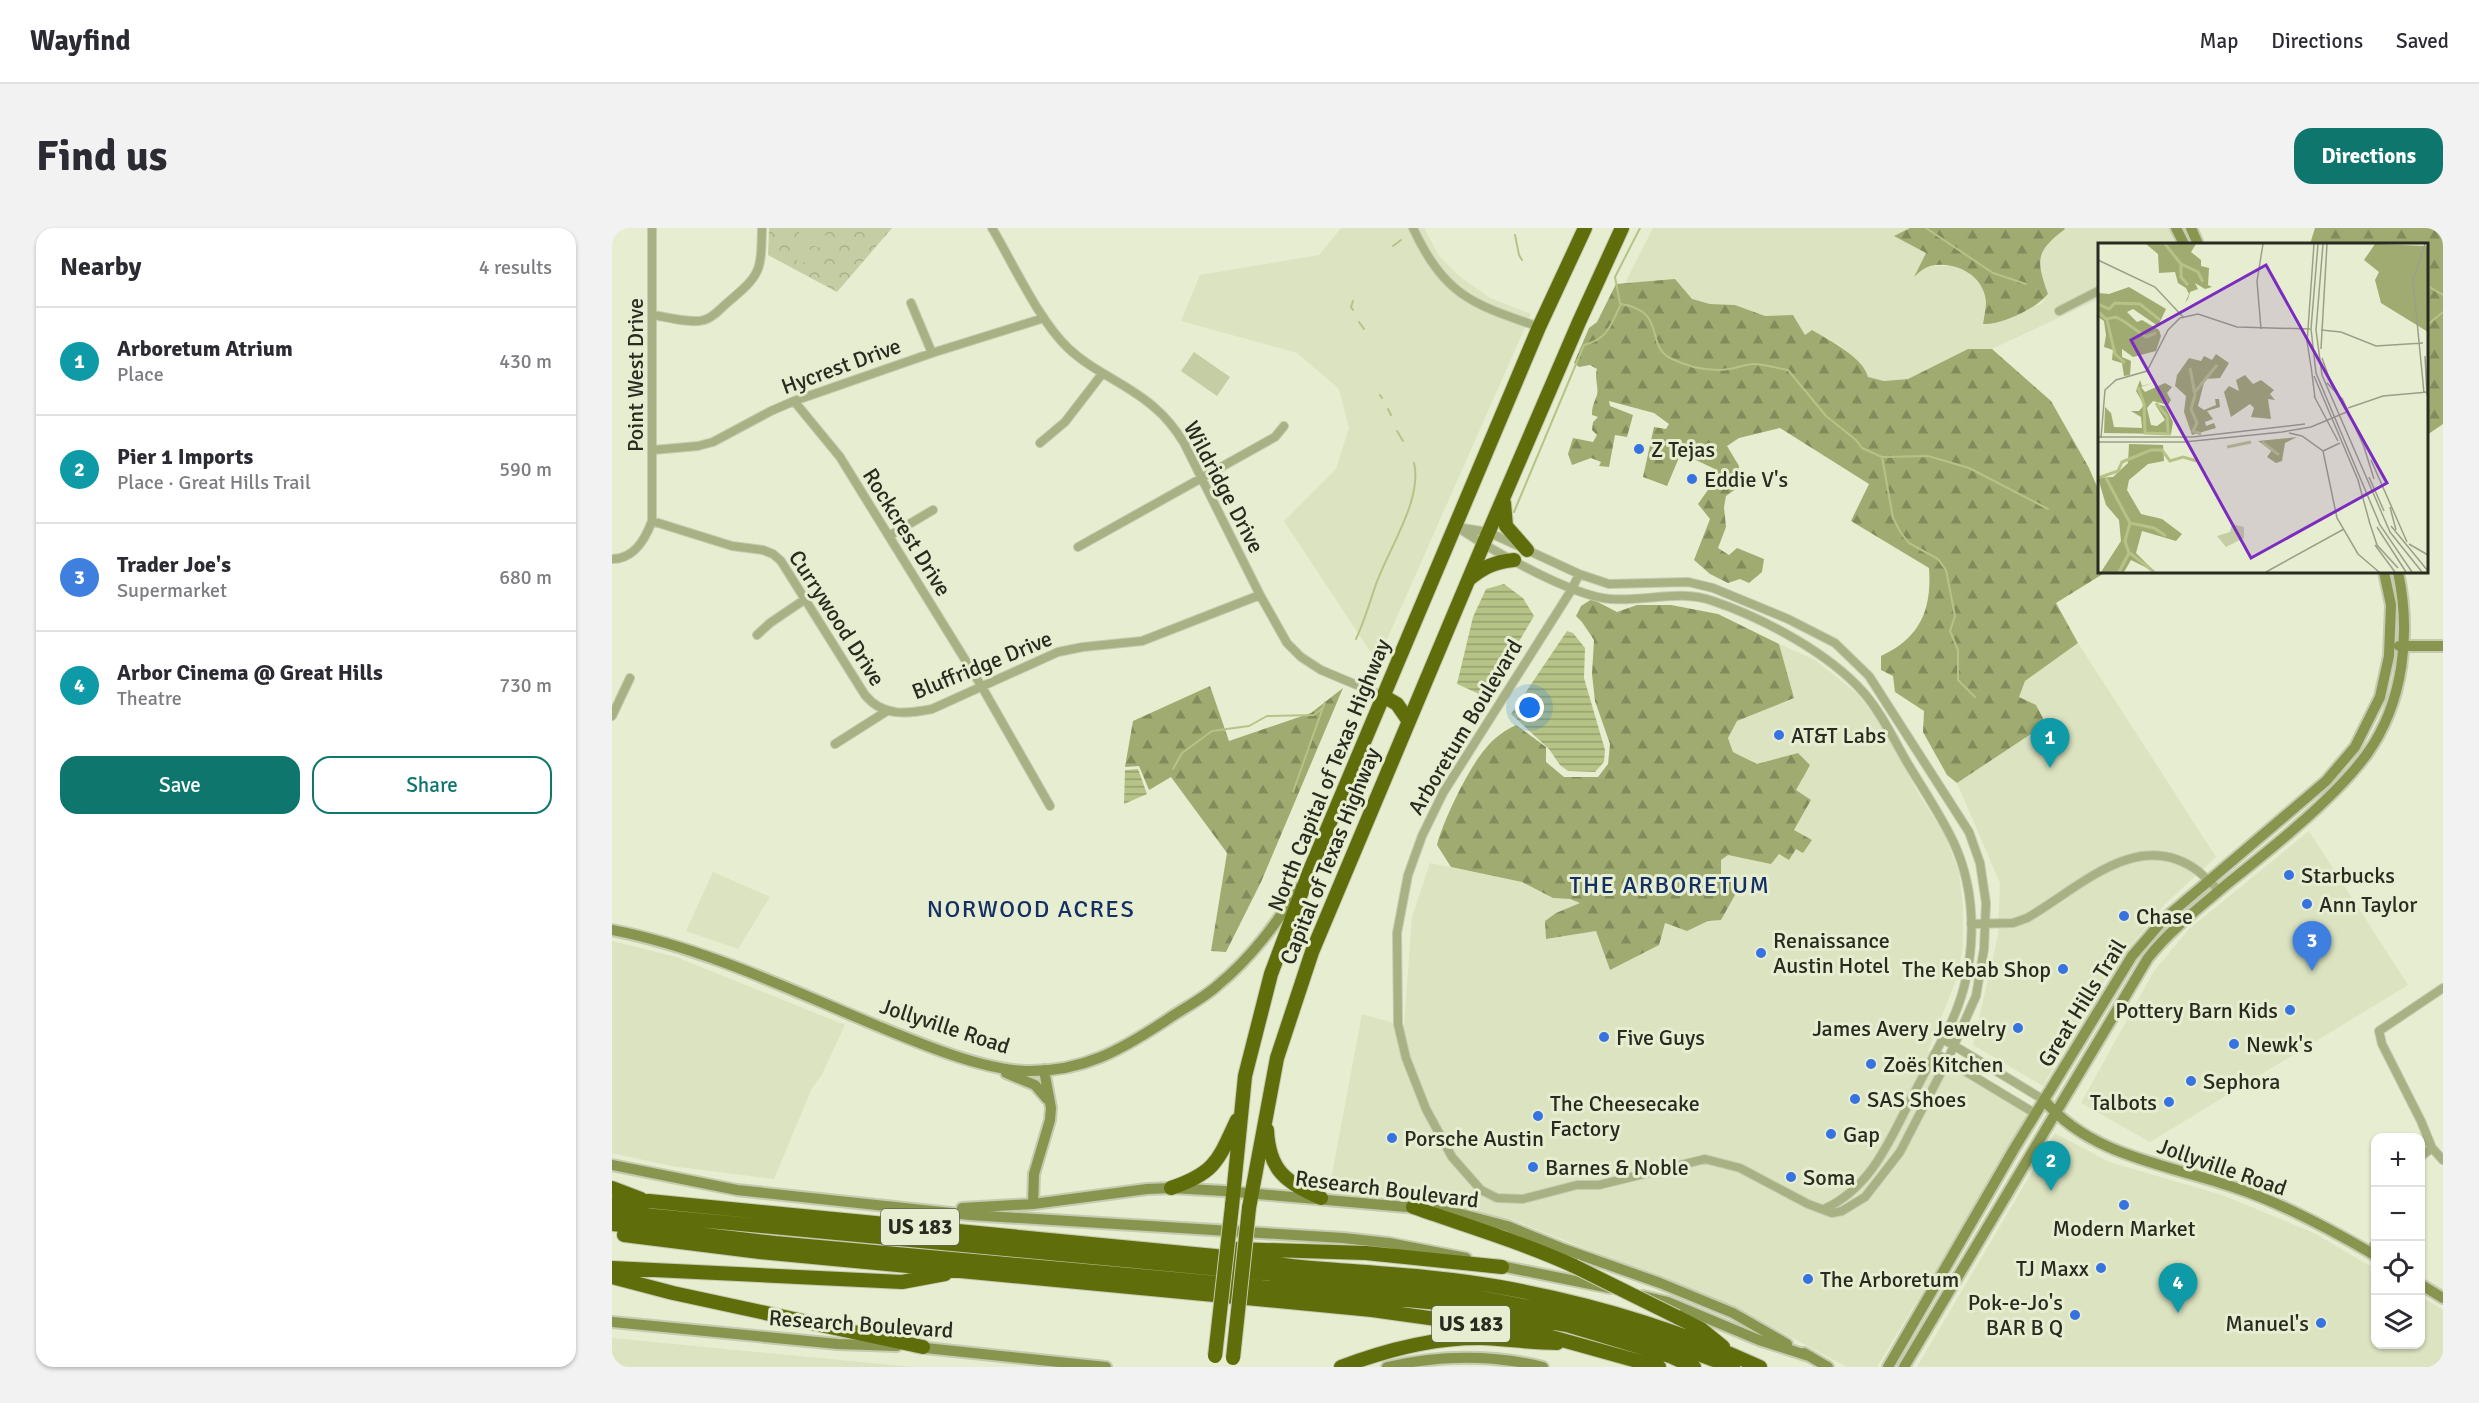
<!DOCTYPE html>
<meta charset="utf-8">
<style>
:root{--surface:#fff;--page:#f2f2f3;--text:#2b2b33;--muted:#7c7c81;--line:#e1e1e2;--accent:#0f766e}
body{margin:0;font-family:Signika,sans-serif;background:var(--page);color:var(--text)}
.controls{position:absolute;right:18px;bottom:18px;display:grid;overflow:hidden;border-radius:12px;box-shadow:0 2px 4px #0004}
.controls button{width:54px;height:54px;display:grid;place-items:center;padding:0;border:0;border-bottom:2px solid var(--line);background:var(--surface);color:var(--text);font:30px sans-serif}
.you{position:absolute;left:918px;top:480px;width:21px;height:21px;margin:-15px;border:4px solid #fff;border-radius:50%;background:#1a73e8;box-shadow:0 0 0 9px #1a73e833}
.badge{display:grid;place-items:center;width:39px;height:39px;border-radius:50%;background:var(--accent);color:#fff;font-size:20px;font-weight:700}
.pin{position:absolute;translate:-50% -50px;filter:drop-shadow(0 2px 3px #0008)}
.pin::after{content:'';position:absolute;top:32px;width:21px;height:18px;background:inherit;clip-path:polygon(0 0,100% 0,50% 100%)}
.list{margin:0;padding:0;list-style:none}
h2{display:flex;justify-content:space-between;align-items:center;height:78px;margin:0;padding:0 24px;font-size:26px}
h2 small{font-size:20px;font-weight:400;color:var(--muted)}
.list li{display:grid;grid-template-columns:39px 1fr auto;gap:18px;align-items:center;box-sizing:border-box;height:108px;padding:0 24px;border-top:2px solid var(--line)}
.list b{display:block;font-size:22px;white-space:nowrap}
.list p{margin:0;font-size:20px;white-space:nowrap;color:var(--muted)}
.list em{font-size:20px;font-style:normal;color:var(--muted)}
.actions{display:flex;gap:12px;padding:18px 24px}
.actions a{flex:1;padding:14px 0;border:2px solid var(--accent);border-radius:18px;text-align:center;font-size:21px;color:var(--accent)}
.actions .main{background:var(--accent);color:#fff}
.icon{flex:none;width:33px;height:33px;fill:none;stroke:currentColor;stroke-width:2;stroke-linecap:round;stroke-linejoin:round}
.map{position:relative;flex:none;width:1831px;height:1139px;overflow:hidden;border-radius:18px}
header{display:flex;align-items:center;gap:36px;box-sizing:border-box;height:84px;padding:0 30px;background:var(--surface);border-bottom:2px solid var(--line)}
header strong{font-size:28px}
nav{display:flex;gap:33px;margin-inline-start:auto;font-size:21px}
.intro{display:flex;align-items:center;justify-content:space-between;box-sizing:border-box;height:144px;padding:0 36px}
h1{margin:0;font-size:42px}
.button{padding:15px 27px;border-radius:18px;background:var(--accent);color:#fff;font-size:21px;font-weight:700}
main{display:flex;gap:36px;padding:0 36px}
aside{flex:1;background:var(--surface);border-radius:18px;box-shadow:0 2px 4px #0004}
.map>svg:first-child{display:block}
</style>
<header>
<strong>Wayfind</strong>
<nav><a>Map</a><a>Directions</a><a>Saved</a></nav>
</header>
<div class="intro"><h1>Find us</h1><a class="button">Directions</a></div>
<main>
<aside>
<h2>Nearby<small>4 results</small></h2>
<ul class="list">
<li><span class="badge" style="background:#0f9aa8">1</span><div><b>Arboretum Atrium</b><p>Place</p></div><em>430 m</em></li>
<li><span class="badge" style="background:#0f9aa8">2</span><div><b>Pier 1 Imports</b><p>Place · Great Hills Trail</p></div><em>590 m</em></li>
<li><span class="badge" style="background:#3f7fe0">3</span><div><b>Trader Joe's</b><p>Supermarket</p></div><em>680 m</em></li>
<li><span class="badge" style="background:#0f9aa8">4</span><div><b>Arbor Cinema @ Great Hills</b><p>Theatre</p></div><em>730 m</em></li>
</ul>
<div class="actions"><a class="main">Save</a><a>Share</a></div>
</aside>
<div class="map">
<svg width="1831" height="1139" viewBox="0 0 1831 1139">
<defs>
<pattern id="forest-firs" width="22" height="20" patternUnits="userSpaceOnUse" patternTransform="scale(1.5)"><rect width="22" height="20" fill="#9fab70"/><path d="M5 1l3.5 6h-7zM16 11l3.5 6h-7z" fill="#828b5c"/></pattern>
<pattern id="park-crowns" width="20" height="18" patternUnits="userSpaceOnUse" patternTransform="scale(1.5)"><rect width="20" height="18" fill="#c4cda4"/><path d="M2 6a3 3 0 1 1 6 0M12 15a3 3 0 1 1 6 0" fill="none" stroke="#a8b08d"/></pattern>
<pattern id="water-rules" width="6" height="5" patternUnits="userSpaceOnUse" patternTransform="scale(1.5)"><rect width="6" height="5" fill="#b6c387"/><path d="M0 2.5h6" fill="none" stroke="#949f6e"/></pattern>
</defs>
<rect width="100%" height="100%" fill="#e7edd0"/>
<path fill="#dbe3c0" d="M729 0H812L827 28 847 48 878 70 919 86 765 434 672 293 724 241 737 200 727 161 685 125 569 93 588 47 707 27Z
M1041 0H1298L1314 25 1303 47 1317 38H1346L1359 45 1370 60 1374 73 1371 96 1429 76 1436 67 1428 43V29L1435 15 1452 0H1557L1563 16H1488L1487 71 1380 121H1356L1296 151 1272 153 1256 149 1254 142 1226 116 1200 102 1193 107 1181 87 1153 88 1123 77 1098 76 1079 71 1065 56 1013 55Z
M1466 415 1604 629 1554 675 1499 741 1431 858 1361 817 1386 707 1388 655 1345 555 1434 496 1424 477 1406 469 1413 453Z
M1167 416 1203 432 1247 467 1276 506 1306 565 1333 607 1347 645 1351 678V717L1346 747 1316 823 1407 877 1416 890 1265 1139H1235L1122 1079 901 992 718 957 750 786 792 798 800 689 818 635 910 654 941 670 958 671 969 675 944 685 935 711 984 703 998 742 1053 695 1075 703 1096 693 1109 646V632L1115 627 1133 630 1167 626 1200 613 1182 602 1199 573 1184 562 1186 525 1145 536 1121 524 1116 509 1125 493 1182 470Z
M1697 603 1796 757 1538 914 1469 875 1542 743 1577 701Z
M101 644 158 669 126 721 74 703Z
M0 713 64 729 233 797 209 848 200 860 162 951 59 938 0 925Z
M1443 905 1497 934 1610 967 1702 1005 1763 1041 1764 1116H1808L1809 1068 1831 1082V1139H1305Z
M0 1110 301 1139H0Z"/>
<path fill="url(#forest-firs)" d="M1298 0H1452L1453 1C1423 24 1424 32 1436 66 1425 80 1389 97 1371 96 1372 89 1374 80 1374 73 1371 46 1342 32 1318 38 1312 40 1306 45 1302 49L1314 25 1282 8Z
M1703 0H1831V196L1815 207 1814 16H1698Z
M1063 51 1080 71 1098 76 1123 77 1153 88 1181 87 1193 107 1200 102C1217 112 1252 130 1256 149L1272 153 1296 151 1356 121H1380L1439 173 1477 240 1487 263 1488 344H1494L1444 375 1466 415 1413 453 1407 469 1424 477 1434 496 1345 555 1335 547 1311 504 1312 483 1283 464 1281 448 1269 442V428C1308 410 1320 382 1317 340L1239 293 1257 256 1168 200 1127 210 1115 218 1127 238 1125 260 1114 268 1112 279 1114 299 1106 320 1117 327 1125 320 1152 331 1150 344 1137 355 1128 351 1116 355 1098 346 1082 332 1098 291 1086 276 1098 259 1105 242 1069 225 1055 258 1031 249 1042 199 1054 201 1057 196 1042 185 997 173 998 178 1021 187 1015 209 1003 207 997 239 987 238 989 234 979 230 960 237 956 226 961 210 981 214 985 207 980 202 981 194 986 189 980 187C980 178 982 175 985 167 987 158 982 150 985 141L978 137 967 139 962 135 977 100 985 94 1004 56Z
M980 371 1005 384 1025 377H1059L1106 386 1167 416 1182 470 1125 493 1116 510 1121 524 1145 536 1186 525 1198 537 1184 562 1199 572 1182 602 1200 612 1191 625 1184 621 1177 632 1167 626 1159 636 1116 627 1109 632V646L1128 658 1109 692 1096 693 1075 703 1053 695 1047 717 998 742 984 703 934 711 933 693 944 685 968 675 958 671 941 670 910 654 839 639 825 617C831 593 857 539 874 520 883 509 892 503 904 497L934 519V534L952 549H986L996 536 998 516 983 473 980 446 982 412 970 394 964 388 969 378Z
M598 458 617 513 699 485 731 460 649 654 614 724 599 723 615 625 559 549 537 562 527 538 513 539 521 493Z"/>
<path fill="url(#park-crowns)" d="M157 0H280L225 64 156 27Z"/>
<path fill="#c4cda4" d="M188 0 216 8 213 21 185 14Z
M184 18 212 25 208 39 180 31Z
M582 124 618 149 605 168 569 143Z"/>
<path fill="url(#water-rules)" d="M892 356 911 370 922 388 874 469 845 456 861 389 874 361Z
M955 403 961 405 973 420 972 450 993 522 992 534 983 544 956 543 948 537 937 521 899 486Z
M526 541 535 566 512 576 513 542Z"/>
<g fill="none" stroke-linecap="round" stroke-linejoin="round">
<path stroke="#b6c387" stroke-width="2" d="M1314 0 1381 45 1414 56
M903 7 907 27 910 32
M781 18 789 12
M1814 57 1831 67
M741 73 739 79 741 82
M1008 75 1003 49 1028 0
M747 94 752 101
M1814 98 1831 84
M768 167 770 170
M776 181 779 187
M785 203 791 213
M1270 229 1281 290 1289 305 1297 315 1326 331 1334 342 1343 388 1338 403 1346 422V452L1363 469
M902 284 972 117C997 110 998 98 1009 76 1055 83 1033 117 1058 130 1076 139 1096 144 1117 141 1125 140 1136 135 1144 136 1154 137 1165 140 1176 142L1214 188 1244 212 1250 220 1270 229 1316 228 1357 240 1436 281
M744 411C752 394 757 377 763 359 775 323 811 272 802 235
M561 541 570 525 600 503 637 498 655 488 702 487 711 480
M681 564 713 474"/>
<defs>
<path id="street" d="M380 0C402 37 426 91 456 120 482 145 517 156 543 180 555 190 564 202 572 215L648 367 675 415 689 429 709 442 771 468
M801 0C833 68 860 76 927 99
M299 75 320 125
M1447 83 1488 62
M41 87C54 89 80 96 92 92 101 90 108 81 115 75 149 46 149 45 150 0
M182 173 228 229 370 459 438 578
M428 215 453 194 490 146
M41 222 86 218 101 214 159 183 182 173 320 125 432 90
M40 293 120 318 151 322 161 326 169 333 253 467C271 489 295 486 320 481L446 424 471 419 530 413 648 367
M844 299 876 304 967 346 997 356 1076 354 1101 360 1176 391 1223 415 1257 448 1357 604 1368 635 1374 675 1372 721 1364 768 1335 833 1288 924 1253 969 1230 983 1220 985 1196 976 1128 940 1093 931 987 957H965L911 971 885 970 869 962 840 929 814 881 794 830 786 796 785 705 796 647 810 608 831 565 960 361 967 346
M848 301C881 323 960 368 998 371 1034 374 1067 361 1101 373 1151 390 1217 425 1252 465 1270 486 1282 512 1296 536 1311 561 1328 586 1341 613 1367 668 1365 739 1339 795 1326 820 1313 844 1300 869 1278 912 1259 960 1212 981
M277 308 321 282
M466 319 663 209 672 198
M0 331C22 331 33 312 40 293V0
M145 407 158 395 192 372
M0 488 18 450
M223 516 275 483
M1359 696 1401 695 1415 690C1466 661 1526 598 1586 643 1593 649 1600 656 1607 662
M1831 760 1767 803 1770 816 1809 893 1820 920 1831 932
M1331 811 1432 872
M1323 825 1424 886
M1808 917 1816 910
M1808 929 1820 920
M1757 1024 1764 1014"/>
<path id="secondary" d="M1564 0 1572 16
M1579 0 1586 16
M1787 418H1831
M0 702C93 720 181 763 268 799 309 816 371 842 415 843 471 844 509 822 553 793 570 781 591 771 606 757 639 730 664 696 687 660
M394 845 423 857 435 871
M1432 872C1479 929 1559 937 1624 960 1672 976 1720 1002 1764 1028
M0 937 125 962 358 987 731 1010 777 1015 854 1030
M421 976 422 946 438 892 439 880 432 842
M350 980 421 976 535 961 559 960 612 963 806 980
M825 982 849 986 895 998 949 1020 1048 1055 1121 1085 1175 1116
M884 1037 998 1060
M1808 1056 1831 1070
M1031 1068 1056 1074 1147 1112 1197 1128
M0 1094 226 1116 285 1118
M304 1119 494 1139
M1192 1125 1216 1139
M775 1139C827 1127 879 1126 931 1139
M1276 1139 1402 921 1520 728 1552 691 1714 553 1743 519 1768 469 1777 428 1779 377 1772 344
M1292 1139 1536 730C1559 701 1587 680 1615 656 1659 621 1722 571 1755 526 1792 474 1799 405 1786 344"/>
<path id="highway" d="M892 275 894 298 915 322
M857 351C872 339 882 334 902 332
M771 468 785 476 796 492
M655 902C657 943 674 954 709 970
M0 960 29 971
M559 960C603 945 606 933 625 892
M0 975 37 973 603 1028C631 1032 660 1036 689 1039 755 1045 822 1047 888 1059 978 1075 1065 1101 1148 1139
M620 978 633 848 659 746 698 642 927 99 973 0
M801 979C855 998 909 1014 962 1038
M637 980 665 830 700 724 871 317 967 94 1010 0
M0 984 820 1061 944 1084 1049 1112 1121 1139
M0 996 163 1015 827 1075 955 1097 1058 1128 1082 1139
M12 1007 148 1024 760 1082 925 1105 1047 1139
M623 1021 754 1025 890 1039
M0 1040 290 1054 333 1046
M0 1049 61 1065 311 1119
M1065 1089 1089 1101 1111 1119
M729 1139C774 1122 821 1109 870 1110 895 1111 920 1115 945 1115"/>
</defs>
<use href="#street" stroke="#c5cab0" stroke-width="10"/>
<use href="#secondary" stroke="#c5cab0" stroke-width="14"/>
<use href="#highway" stroke="#c5cab0" stroke-width="16"/>
<use href="#street" stroke="#a7b183" stroke-width="8"/>
<use href="#secondary" stroke="#88954e" stroke-width="10"/>
<use href="#highway" stroke="#606d0b" stroke-width="14"/>
<defs>
<path id="highway-bridge" d="M962 1038 1065 1089
M603 1128 620 978
M621 1130 637 980"/>
</defs>
<use href="#highway-bridge" stroke="#c5cab0" stroke-width="16" stroke-linecap="butt"/>
<use href="#highway-bridge" stroke="#606d0b" stroke-width="14"/>
</g>
<g fill="#3672e0" stroke="#e7edd0" stroke-width="2">
<circle cx="1027" cy="221" r="6"/>
<circle cx="1080" cy="251" r="6"/>
<circle cx="1167" cy="507" r="6"/>
<circle cx="1677" cy="647" r="6"/>
<circle cx="1695" cy="676" r="6"/>
<circle cx="1512" cy="688" r="6"/>
<circle cx="1149" cy="725" r="6"/>
<circle cx="1451" cy="741" r="6"/>
<circle cx="1678" cy="782" r="6"/>
<circle cx="1406" cy="800" r="6"/>
<circle cx="992" cy="809" r="6"/>
<circle cx="1622" cy="816" r="6"/>
<circle cx="1259" cy="836" r="6"/>
<circle cx="1579" cy="853" r="6"/>
<circle cx="1243" cy="871" r="6"/>
<circle cx="1557" cy="874" r="6"/>
<circle cx="926" cy="888" r="6"/>
<circle cx="1219" cy="906" r="6"/>
<circle cx="780" cy="910" r="6"/>
<circle cx="921" cy="939" r="6"/>
<circle cx="1179" cy="949" r="6"/>
<circle cx="1512" cy="977" r="6"/>
<circle cx="1489" cy="1040" r="6"/>
<circle cx="1196" cy="1051" r="6"/>
<circle cx="1463" cy="1087" r="6"/>
<circle cx="1709" cy="1095" r="6"/>
</g>
<g text-anchor="middle" dominant-baseline="central" stroke-width="6" stroke-linejoin="round" paint-order="stroke">
<g fill="#e7edd0" stroke="#616555" stroke-width="1.5">
<rect x="269" y="981" width="78" height="36" rx="4.5"/>
<rect x="820" y="1078" width="78" height="36" rx="4.5"/>
</g>
<g font-size="21" font-weight="bold" fill="#282b20">
<text x="308" y="999">US 183</text>
<text x="859" y="1096">US 183</text>
</g>
<g font-size="22" fill="#282b20" stroke="#e7edd0">
<text transform="translate(229 138) rotate(-20)">Hycrest Drive</text>
<text transform="translate(23 147) rotate(-90)">Point West Drive</text>
<text transform="translate(612 259) rotate(62)">Wildridge Drive</text>
<text transform="translate(295 304) rotate(58)">Rockcrest Drive</text>
<text transform="translate(225 390) rotate(57)">Currywood Drive</text>
<text transform="translate(370 437) rotate(-22)">Bluffridge Drive</text>
<text transform="translate(853 499) rotate(-59)">Arboretum Boulevard</text>
<text transform="translate(717 547) rotate(-68)">North Capital of Texas Highway</text>
<text transform="translate(718 628) rotate(-68)">Capital of Texas Highway</text>
<text transform="translate(1470 775) rotate(-58)">Great Hills Trail</text>
<text transform="translate(333 798) rotate(18)">Jollyville Road</text>
<text transform="translate(1610 939) rotate(19)">Jollyville Road</text>
<text transform="translate(775 961) rotate(7)">Research Boulevard</text>
<text transform="translate(249 1096) rotate(4)">Research Boulevard</text>
</g>
<g font-size="22" fill="#282b20" stroke="#e7edd0" text-anchor="start">
<text x="1039" y="221">Z Tejas</text>
<text x="1092" y="251">Eddie V's</text>
<text x="1179" y="507">AT&amp;T Labs</text>
<text x="1689" y="647">Starbucks</text>
<text x="1707" y="676">Ann Taylor</text>
<text x="1524" y="688">Chase</text>
<text x="1161" y="712">Renaissance<tspan x="1161" dy="25">Austin Hotel</tspan></text>
<text x="1439" y="741" text-anchor="end">The Kebab Shop</text>
<text x="1666" y="782" text-anchor="end">Pottery Barn Kids</text>
<text x="1394" y="800" text-anchor="end">James Avery Jewelry</text>
<text x="1004" y="809">Five Guys</text>
<text x="1634" y="816">Newk's</text>
<text x="1271" y="836">Zoës Kitchen</text>
<text x="1591" y="853">Sephora</text>
<text x="1255" y="871">SAS Shoes</text>
<text x="1545" y="874" text-anchor="end">Talbots</text>
<text x="938" y="875">The Cheesecake<tspan x="938" dy="25">Factory</tspan></text>
<text x="1231" y="906">Gap</text>
<text x="792" y="910">Porsche Austin</text>
<text x="933" y="939">Barnes &amp; Noble</text>
<text x="1191" y="949">Soma</text>
<text x="1512" y="1000" text-anchor="middle">Modern Market</text>
<text x="1477" y="1040" text-anchor="end">TJ Maxx</text>
<text x="1208" y="1051">The Arboretum</text>
<text x="1451" y="1074" text-anchor="end">Pok-e-Jo's<tspan x="1451" dy="25">BAR B Q</tspan></text>
<text x="1697" y="1095" text-anchor="end">Manuel's</text>
</g>
<g font-size="24" letter-spacing="1.5" fill="#132f64" stroke="#e7edd0">
<text x="1058" y="657">THE ARBORETUM</text>
<text x="419" y="681">NORWOOD ACRES</text>
</g>
</g>
<g transform="translate(1486 15)">
<rect width="330" height="330" fill="#e7edd0"/>
<path d="M48 1H98L93 9 103 17V23L111 25 110 42 114 44 107 46 97 40 100 46 92 49 90 56 87 60 91 51 88 45 80 40 77 29 61 30 60 11ZM277 1 330 3V89L283 60 277 37 281 29 266 17ZM31 44 68 66 60 83 35 66 29 69 39 79 44 77 61 87 63 93 58 108 35 114 24 106V114L33 118 32 132 26 133 24 120 14 117 15 107 6 104 8 92 6 78 0 74V50L11 51ZM118 111 131 120 122 135 107 136 100 163 106 167 118 162 117 156H121L122 164 109 168 115 176 107 179 108 183 116 180 118 185 94 192 86 169 88 153 77 143 79 132 91 115 103 118 106 113 114 117ZM147 132 155 141 163 137 176 147 172 151 177 157 170 156 173 176 153 174 156 165 152 161 133 174 126 149 131 143 141 148 138 137ZM42 137 44 143 54 140 43 144 47 149 67 140 74 144 69 150 73 157 70 162 55 158 49 165 53 182 59 183 67 177 57 161 67 163 75 179 73 191 6 190 7 164 13 170 16 184 44 185 43 174 33 168H41L46 162 38 148ZM199 194 187 200 184 218 178 220 169 214 174 207 160 198ZM31 201 65 202 66 218 50 221 31 237 29 247 43 271 64 276 84 291 78 298 44 288 38 310 57 329 33 317 26 329H3L23 298 21 277 8 262 0 235 15 234 30 220Z" fill="#9fab70"/>
<path d="M134 281 146 284V295L128 304 119 293 132 289Z" fill="#c4cda4"/>
<path fill="none" stroke="#b6c387" stroke-width="3" d="M67 1 83 21 100 29 105 39M83 20V34L90 42M0 61 11 66 17 60 42 61 62 77M0 69 8 76 18 74 27 79 48 94 58 90M9 77 17 111 27 120M92 125 97 152 93 166 99 180 95 188 103 191M40 144 46 161 47 190 73 191M97 149 119 122M58 160 69 173 70 189M164 199 181 212M129 204 153 199M0 235 20 228 24 219 53 207H64L72 218 85 214 99 218M8 235 32 280 27 298 31 310 21 329M32 280 56 285 68 293M32 310 56 329"/>
<path fill="none" stroke="#9b9f8a" stroke-width="1.5" d="M220 1 213 86 218 130 282 282 314 329M225 1 218 87 224 132 292 289 324 329M0 17 57 44 86 75M163 86 159 38 165 1M223 87 243 89 278 103 325 100M209 98 213 124M209 100 216 1M223 106 229 1M327 113 329 152M224 115 234 143M213 123 217 155M216 133 260 237 272 281M229 140 245 157M326 150 315 37 327 1M216 153 240 198M244 155 267 206M250 165 285 153 330 149M191 190 204 193 225 208 239 275 260 311 281 329M0 194H95L207 181M3 195 7 147 18 137 49 128 70 87 82 75 100 71 139 84 212 86M0 199H86L184 189 213 184 251 168M266 204 276 236M225 208 242 200M273 217 309 299M271 234 286 268M292 264 298 287M271 278 279 302 300 325M293 283 330 328M279 284 308 329M311 301 330 312M277 302 297 329M168 329 246 286"/>
<path fill="#7b2cbf" fill-opacity="0.15" stroke="#7b2cbf" stroke-width="3" d="M168 22 289 240 153 315 33 97Z"/>
<rect width="330" height="330" fill="none" stroke="#282b20" stroke-width="3"/>
</g>
</svg>
<div class="controls">
<button>+</button>
<button>−</button>
<button><svg class="icon" aria-label="locate" viewBox="0 0 24 24"><circle cx="12" cy="12" r="6"/><path d="M12 2v4M12 18v4M2 12h4M18 12h4"/></svg></button>
<button><svg class="icon" aria-label="layers" viewBox="0 0 24 24"><path d="M12 4l9 5-9 5-9-5zM3 14l9 5 9-5"/></svg></button>
</div>
<div class="you"></div>
<div class="pin badge" style="left:1438px;top:540px;background:#0f9aa8">1</div>
<div class="pin badge" style="left:1439px;top:963px;background:#0f9aa8">2</div>
<div class="pin badge" style="left:1700px;top:743px;background:#3f7fe0">3</div>
<div class="pin badge" style="left:1566px;top:1085px;background:#0f9aa8">4</div>
</div>
</main>
